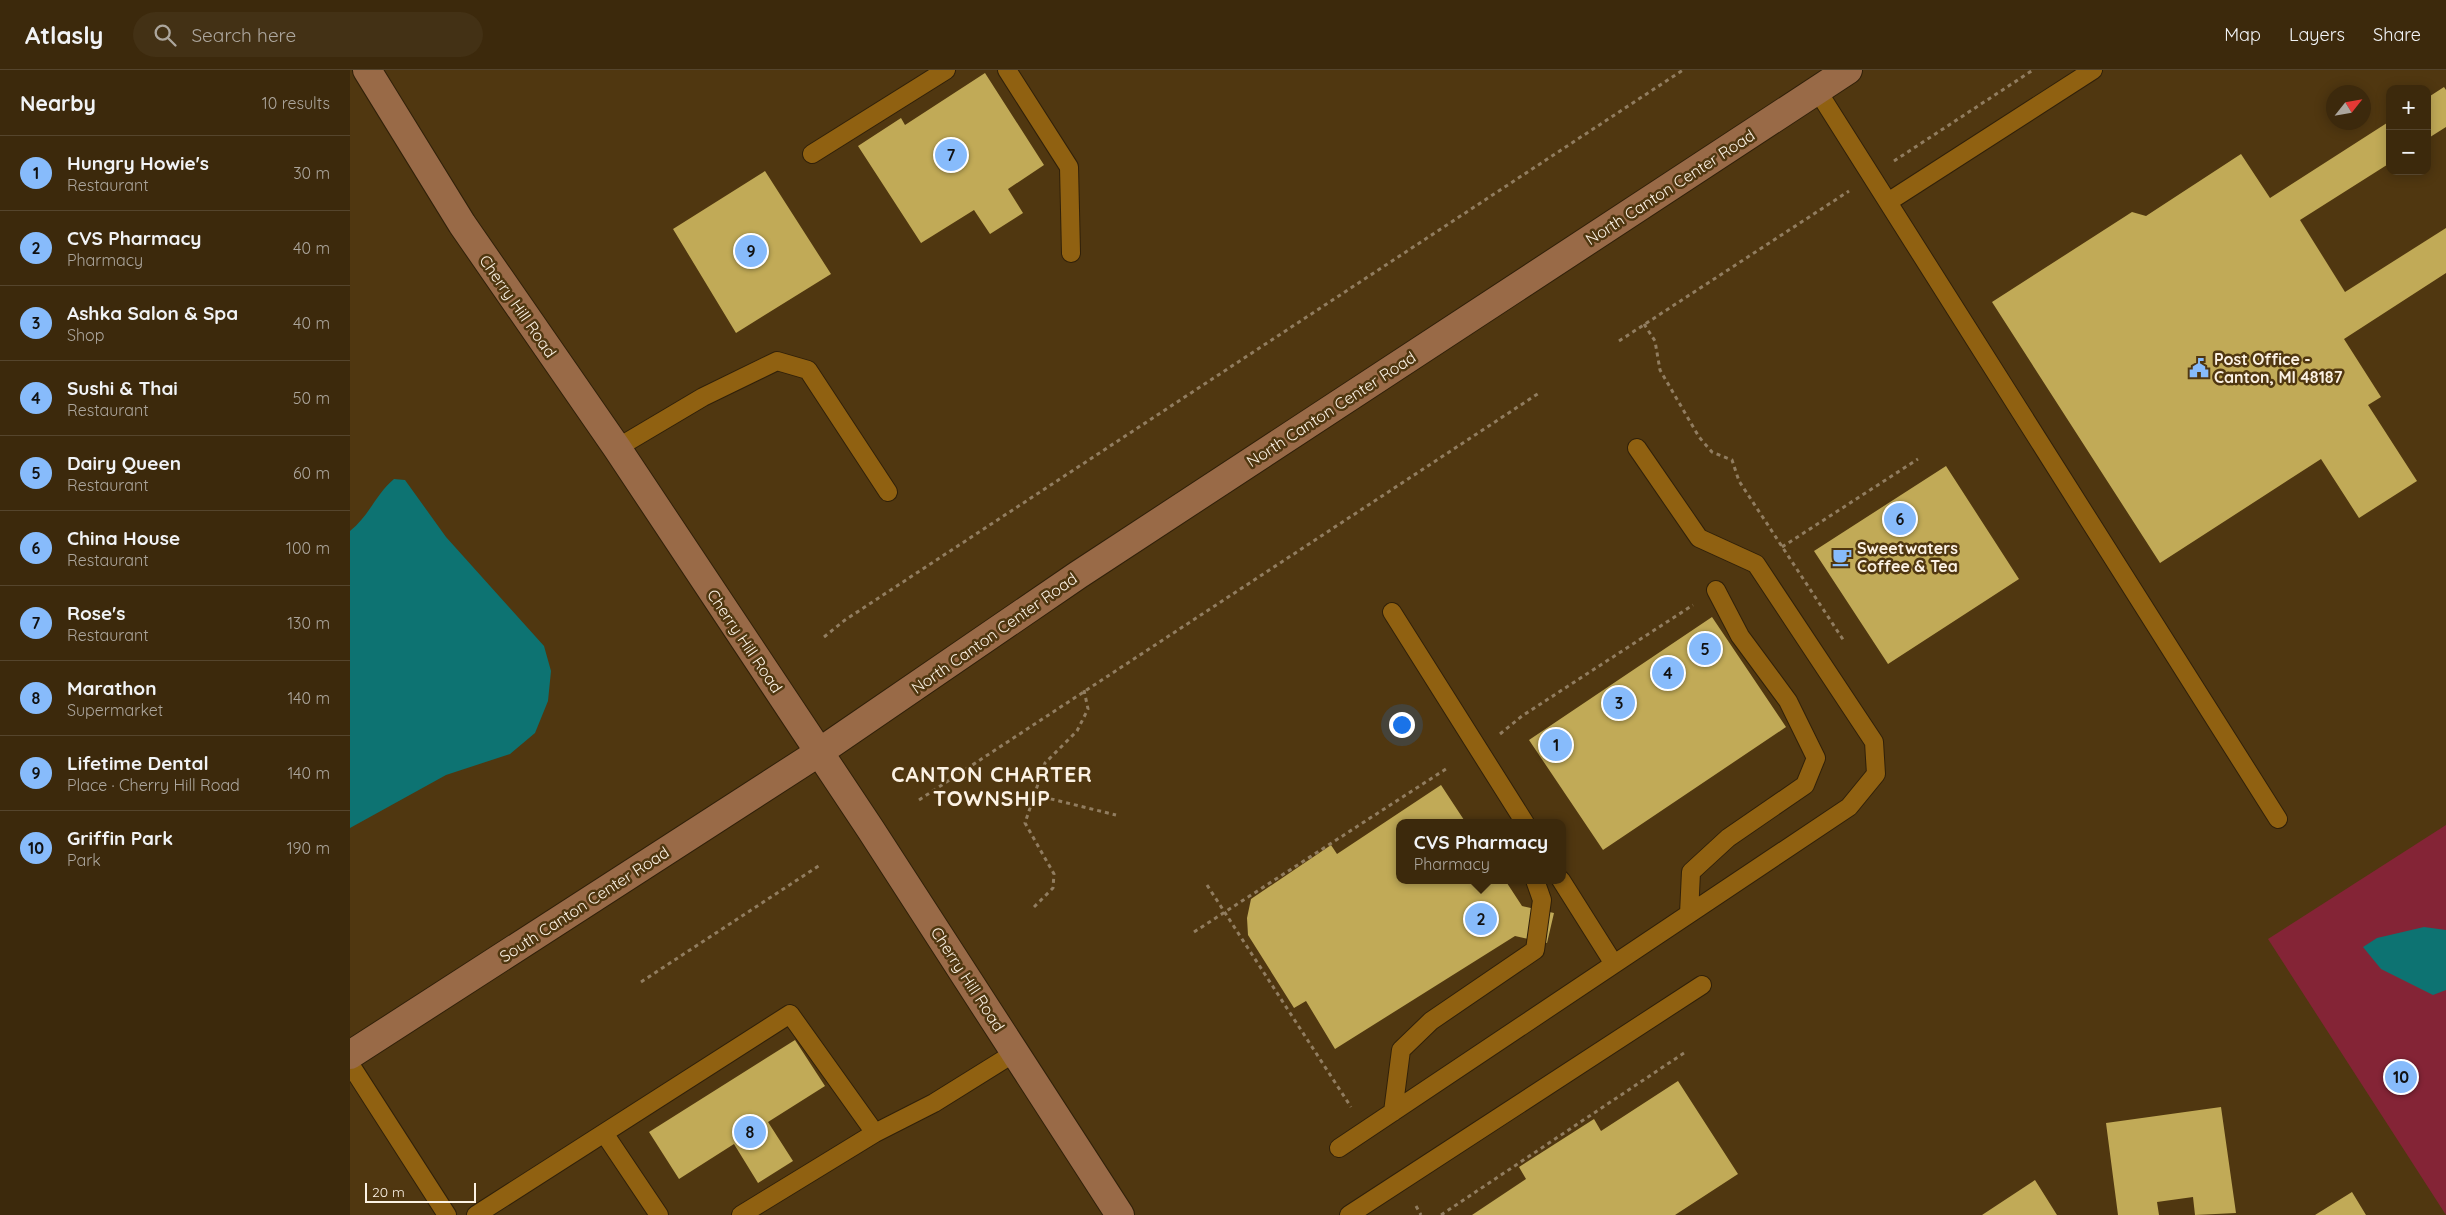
<!DOCTYPE html>
<meta charset="utf-8">
<style>
:root{--surface:#3c290c;--page:#433115;--text:#f1f3f6;--muted:#aca69d;--line:#55452d;--accent:#87bbfb}
body{margin:0;font-family:Quicksand,sans-serif;background:var(--page);color:var(--text)}
.controls{position:absolute;right:15px;top:15px;display:grid;overflow:hidden;border-radius:10px;box-shadow:0 2px 12px #0003}
.controls button{width:45px;height:45px;display:grid;place-items:center;padding:0;border:0;border-bottom:1px solid var(--line);background:var(--surface);color:var(--text);font:25px sans-serif}
.compass{position:absolute;left:1976px;top:15px;width:45px;height:45px;border-radius:50%;background:var(--surface);box-shadow:0 2px 12px #0003;rotate:59deg}
.scale{position:absolute;left:15px;bottom:12px;width:111px;box-sizing:border-box;padding-left:5px;border:2px solid #fcf2e4;border-top:0;font-size:14px;line-height:18px;white-space:nowrap;color:#fcf2e4;-webkit-text-stroke:4px #503710;paint-order:stroke}
.you{position:absolute;left:1051px;top:654px;width:18px;height:18px;margin:-12px;border:4px solid #fff;border-radius:50%;background:#1a73e8;box-shadow:0 0 0 8px #1a73e833}
.badge{display:grid;place-items:center;width:32px;height:32px;border-radius:50%;background:var(--accent);color:#111;font-size:16px;font-weight:700}
.pin{position:absolute;translate:-50% -50%;border:2px solid #fff;box-shadow:0 1px 5px #0006}
.popup{position:absolute;left:1046px;top:749px;width:170px;height:65px;box-sizing:border-box;display:grid;place-content:center;border-radius:10px;background:var(--surface);filter:drop-shadow(0 1px 4px #0005);font-size:16px;white-space:nowrap;color:var(--muted)}
.popup b{font-size:19px;color:var(--text)}
.popup::after{content:'';position:absolute;left:50%;top:100%;margin-left:-10px;border:10px solid transparent;border-top-color:var(--surface)}
.list{margin:0;padding:0;list-style:none}
h2{display:flex;justify-content:space-between;align-items:center;height:65px;margin:0;padding:0 20px;font-size:21px}
h2 small{font-size:16px;font-weight:400;color:var(--muted)}
.list li{display:grid;grid-template-columns:32px 1fr auto;gap:15px;align-items:center;box-sizing:border-box;height:75px;padding:0 20px;border-top:1px solid var(--line)}
.list b{display:block;font-size:19px;white-space:nowrap}
.list p{margin:0;font-size:16px;white-space:nowrap;color:var(--muted)}
.list em{font-size:16px;font-style:normal;color:var(--muted)}
.icon{flex:none;width:28px;height:28px;fill:none;stroke:currentColor;stroke-width:2;stroke-linecap:round;stroke-linejoin:round}
.map{position:relative;flex:none;width:2096px;height:1145px;overflow:hidden}
header{display:flex;align-items:center;gap:30px;box-sizing:border-box;height:70px;padding:0 25px;background:var(--surface);border-bottom:1px solid var(--line)}
header strong{font-size:24px}
nav{display:flex;gap:28px;margin-inline-start:auto;font-size:18px}
.search{width:350px;height:45px;background:var(--page);display:flex;align-items:center;gap:12px;box-sizing:border-box;padding:0 18px;border-radius:28px;color:var(--muted);font-size:19px}
main{display:flex}
aside{flex:1;background:var(--surface)}
.map>svg:first-child{display:block}
</style>
<header>
<strong>Atlasly</strong>
<div class="search"><svg class="icon" aria-label="search" viewBox="0 0 24 24"><circle cx="10" cy="10" r="6"/><path d="M15 15l6 6"/></svg>Search here</div>
<nav><a>Map</a><a>Layers</a><a>Share</a></nav>
</header>
<main>
<aside>
<h2>Nearby<small>10 results</small></h2>
<ul class="list">
<li><span class="badge">1</span><div><b>Hungry Howie's</b><p>Restaurant</p></div><em>30 m</em></li>
<li><span class="badge">2</span><div><b>CVS Pharmacy</b><p>Pharmacy</p></div><em>40 m</em></li>
<li><span class="badge">3</span><div><b>Ashka Salon &amp; Spa</b><p>Shop</p></div><em>40 m</em></li>
<li><span class="badge">4</span><div><b>Sushi &amp; Thai</b><p>Restaurant</p></div><em>50 m</em></li>
<li><span class="badge">5</span><div><b>Dairy Queen</b><p>Restaurant</p></div><em>60 m</em></li>
<li><span class="badge">6</span><div><b>China House</b><p>Restaurant</p></div><em>100 m</em></li>
<li><span class="badge">7</span><div><b>Rose's</b><p>Restaurant</p></div><em>130 m</em></li>
<li><span class="badge">8</span><div><b>Marathon</b><p>Supermarket</p></div><em>140 m</em></li>
<li><span class="badge">9</span><div><b>Lifetime Dental</b><p>Place · Cherry Hill Road</p></div><em>140 m</em></li>
<li><span class="badge">10</span><div><b>Griffin Park</b><p>Park</p></div><em>190 m</em></li>
</ul>
</aside>
<div class="map">
<svg width="2096" height="1145" viewBox="0 0 2096 1145">
<rect width="100%" height="100%" fill="#503710"/>
<path fill="#842436" d="M2096 755V1145L1918 869Z"/>
<path fill="#0d7372" d="M44 409 55 410 96 467 194 576 201 601 198 631 185 663 160 684 96 705 0 758V461C19 446 26 424 44 409Z
M2074 857 2096 860V920L2083 925 2031 899 2013 877 2027 868Z"/>
<path fill="#c1aa57" d="M635 3 694 95 658 119 673 143 640 164 624 140 571 173 508 76 551 48 555 55Z
M2094 17 2096 20V57L2077 69V28Z
M2040 51V93L1950 150 1995 222 2096 158V203L1994 269 2031 327 2018 335 2067 411 2009 448 1971 389 1810 493 1642 232 1782 142 1796 146 1891 84 1920 128Z
M415 101 481 204 386 263 323 159Z
M1596 396 1669 509 1538 594 1464 481Z
M1362 547 1436 657 1253 780 1179 670Z
M1091 715 1116 753H1050V810H1155L1172 836 1204 843 1197 873 1165 866 985 979 956 931 944 938 898 865 897 848 901 829 981 775 987 784Z
M445 970 475 1016 418 1052 443 1091 408 1113 384 1074 329 1109 299 1062Z
M1328 1011 1388 1104 1325 1145H1122L1176 1109 1169 1097 1244 1049 1251 1061Z
M1871 1037 1886 1143 1845 1145 1843 1127 1807 1132 1809 1145H1768L1756 1053Z
M1685 1110 1707 1145H1632Z
M2002 1122 2016 1145H1965Z"/>
<g fill="none" stroke-linecap="round" stroke-linejoin="round">
<defs>
<path id="service" d="M657 0 719 97 721 183
M1467 20 1928 749
M462 84 596 0
M1538 132 1743 0
M267 378 353 327 427 291 458 300 538 422
M1042 542 1175 753
M1211 810 1264 894
M1339 844 1341 802 1378 768 1455 715 1466 688 1438 631 1390 566 1366 520
M0 994 97 1145
M1043 1042 1051 980 1081 951 1185 880 1192 830 1185 810
M254 1063 309 1145
M989 1078 1499 737 1526 704 1524 672 1406 494 1349 468 1287 378
M126 1145 440 944 525 1063 584 1033 666 982
M391 1145 525 1063
M999 1145 1352 915"/>
<path id="secondary" d="M17 0 112 154 267 378 521 760 770 1145
M0 985 468 683 728 505 1498 0"/>
</defs>
<use href="#service" stroke="#302009" stroke-width="20"/>
<use href="#secondary" stroke="#302009" stroke-width="30"/>
<path stroke="#917d60" stroke-width="3" stroke-dasharray="4 4" stroke-linecap="butt" d="M1544 91 1683 0
M1294 254 1305 271 1310 300 1349 367 1362 382 1382 390 1389 411 1494 571
M1269 271 1499 121
M1432 477 1568 389
M474 567 495 550 1333 0
M1150 664 1172 646 1343 535
M685 725 766 745
M569 730 1189 323
M857 815 1001 1037
M684 837 703 818 704 804 675 753 695 693 727 661 738 639 734 620
M844 862 1099 697
M291 912 470 795
M1066 1136 1071 1145
M1091 1145 1334 983"/>
<use href="#service" stroke="#906111" stroke-width="18"/>
<use href="#secondary" stroke="#996a47" stroke-width="28"/>
</g>
<defs>
<symbol id="civic-bare" viewBox="-9 -9 18 18"><path d="M-.6-6.5H3V-4.5H.6V-3L4-1V1h2V6H-6V1h2V-1L-.6-3ZM-1.2 2.5V6h2.4V2.5Z" fill="#87bbfb" stroke="#503710" stroke-width="2.5" paint-order="stroke"/></symbol>
<symbol id="cafe-bare" viewBox="-9 -9 18 18"><path d="M-5.5-4.5H6V0H3Q3 3.5 0 3.5H-2.5Q-5.5 3.5-5.5 0ZM3-3.2v2h1.7v-2ZM-6 4.5H4V6H-6Z" fill="#87bbfb" stroke="#503710" stroke-width="2.5" paint-order="stroke"/></symbol>
</defs>
<g fill-rule="evenodd">
<use href="#civic-bare" x="1835" y="284" width="28" height="28"/>
<use href="#cafe-bare" x="1478" y="473" width="28" height="28"/>
</g>
<g text-anchor="middle" dominant-baseline="central" stroke-width="5" stroke-linejoin="round" paint-order="stroke">
<g font-size="16" fill="#fcf2e4" stroke="#503710">
<text transform="translate(1320 117) rotate(-33)">North Canton Center Road</text>
<text transform="translate(168 236) rotate(55)">Cherry Hill Road</text>
<text transform="translate(981 339) rotate(-33)">North Canton Center Road</text>
<text transform="translate(644 563) rotate(-35)">North Canton Center Road</text>
<text transform="translate(395 571) rotate(56)">Cherry Hill Road</text>
<text transform="translate(234 834) rotate(-33)">South Canton Center Road</text>
<text transform="translate(618 909) rotate(57)">Cherry Hill Road</text>
</g>
<g font-size="16" font-weight="bold" fill="#fcf2e4" stroke="#503710" text-anchor="start">
<text x="1864" y="289">Post Office -<tspan x="1864" dy="18">Canton, MI 48187</tspan></text>
<text x="1507" y="478">Sweetwaters<tspan x="1507" dy="18">Coffee &amp; Tea</tspan></text>
</g>
<g font-size="21" font-weight="bold" letter-spacing="1" fill="#fcf2e4" stroke="#503710">
<text x="642" y="704">CANTON CHARTER<tspan x="642" dy="24">TOWNSHIP</tspan></text>
</g>
</g>
</svg>
<div class="controls">
<button>+</button>
<button>−</button>
</div>
<svg class="compass" viewBox="-18 -18 36 36"><path d="M0-13l5 13h-10z" fill="#e53935"/><path d="M0 13l5-13h-10z" fill="#aca69d"/></svg>
<div class="scale">20 m</div>
<div class="you"></div>
<div class="pin badge" style="left:1206px;top:675px">1</div>
<div class="pin badge" style="left:1131px;top:849px">2</div>
<div class="popup"><b>CVS Pharmacy</b>Pharmacy</div>
<div class="pin badge" style="left:1269px;top:633px">3</div>
<div class="pin badge" style="left:1318px;top:603px">4</div>
<div class="pin badge" style="left:1355px;top:579px">5</div>
<div class="pin badge" style="left:1550px;top:449px">6</div>
<div class="pin badge" style="left:601px;top:85px">7</div>
<div class="pin badge" style="left:400px;top:1062px">8</div>
<div class="pin badge" style="left:401px;top:181px">9</div>
<div class="pin badge" style="left:2051px;top:1007px">10</div>
</div>
</main>
